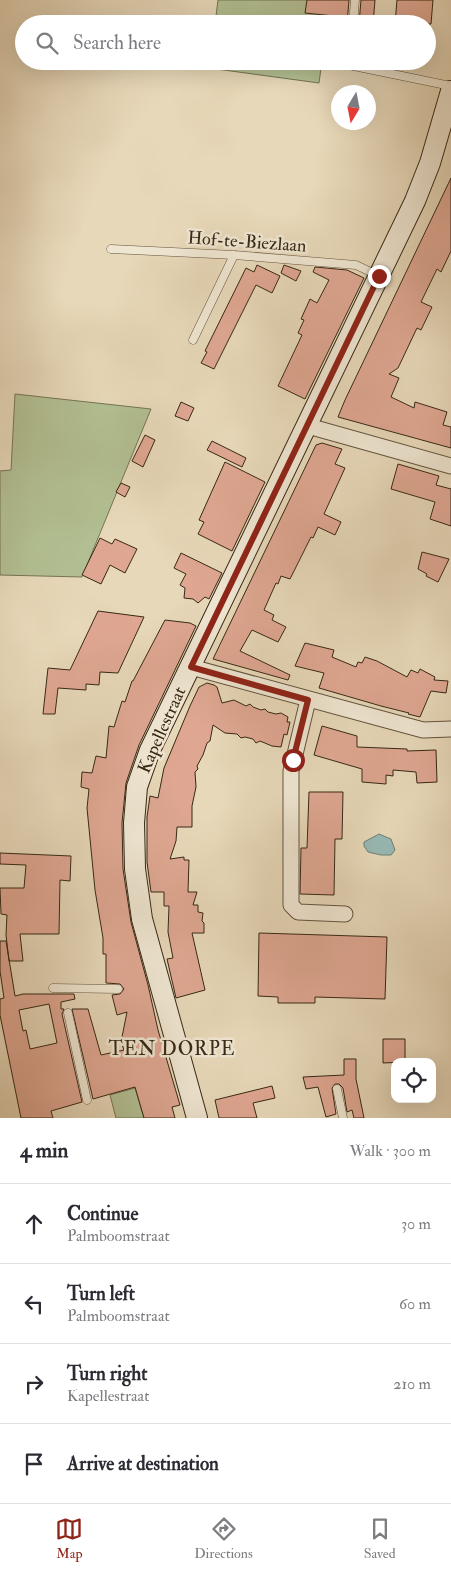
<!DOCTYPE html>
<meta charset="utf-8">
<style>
:root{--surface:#fff;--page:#f7f7f7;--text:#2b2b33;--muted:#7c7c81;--line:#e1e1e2;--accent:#8f2418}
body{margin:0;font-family:"IM FELL Double Pica",serif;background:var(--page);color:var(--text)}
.controls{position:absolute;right:15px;bottom:15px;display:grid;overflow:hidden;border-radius:10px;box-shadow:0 5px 20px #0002}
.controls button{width:45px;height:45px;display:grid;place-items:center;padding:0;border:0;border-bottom:1px solid var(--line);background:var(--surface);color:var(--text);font:25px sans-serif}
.compass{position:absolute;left:331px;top:85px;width:45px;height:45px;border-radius:50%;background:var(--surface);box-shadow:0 5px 20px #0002;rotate:190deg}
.stop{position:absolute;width:15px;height:15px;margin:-11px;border:4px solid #8f2418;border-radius:50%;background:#fff}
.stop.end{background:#8f2418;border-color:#fff;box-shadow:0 1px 5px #0008}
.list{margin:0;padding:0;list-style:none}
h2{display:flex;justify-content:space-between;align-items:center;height:65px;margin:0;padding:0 20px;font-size:21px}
h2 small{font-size:16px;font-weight:400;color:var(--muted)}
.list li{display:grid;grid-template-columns:32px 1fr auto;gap:15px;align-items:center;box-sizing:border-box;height:80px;padding:0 20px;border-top:1px solid var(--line)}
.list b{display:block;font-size:19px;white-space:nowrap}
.list p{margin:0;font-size:16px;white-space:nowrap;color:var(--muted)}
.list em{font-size:16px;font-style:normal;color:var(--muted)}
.icon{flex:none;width:28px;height:28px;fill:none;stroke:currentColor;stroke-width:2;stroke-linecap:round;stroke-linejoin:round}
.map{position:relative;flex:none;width:451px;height:1118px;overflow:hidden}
.search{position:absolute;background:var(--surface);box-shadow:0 5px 20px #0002;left:15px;right:15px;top:15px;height:55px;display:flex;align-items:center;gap:12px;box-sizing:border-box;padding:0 18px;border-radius:28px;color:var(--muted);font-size:19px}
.sheet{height:385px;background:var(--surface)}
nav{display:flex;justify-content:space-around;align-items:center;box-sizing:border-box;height:70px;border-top:1px solid var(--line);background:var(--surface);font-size:14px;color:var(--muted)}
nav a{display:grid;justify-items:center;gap:2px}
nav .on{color:var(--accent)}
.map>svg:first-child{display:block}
</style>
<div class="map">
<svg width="451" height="1118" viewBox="0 0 451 1118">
<rect width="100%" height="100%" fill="#e7d8b9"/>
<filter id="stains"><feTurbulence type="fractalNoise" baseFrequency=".004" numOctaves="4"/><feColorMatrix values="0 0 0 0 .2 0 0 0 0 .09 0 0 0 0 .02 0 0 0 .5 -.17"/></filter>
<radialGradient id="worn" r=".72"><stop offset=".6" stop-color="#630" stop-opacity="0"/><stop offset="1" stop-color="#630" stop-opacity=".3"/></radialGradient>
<path fill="#b2bf92" stroke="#747454" d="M218 0H329L326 24H215Z
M210 61H322L319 83 209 68Z
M15 394 151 409 82 577 0 575V471L11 470Z
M135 1088 144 1118H116L110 1095Z"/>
<path fill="#97b9b5" stroke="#717f75" d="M379 834 391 839 395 850 391 855H381L368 852 364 846V842Z"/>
<path fill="#dfa792" stroke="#372815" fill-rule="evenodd" d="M307 0H349L347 24H333L334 16 305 13Z
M361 0H375L373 24H359Z
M397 0H433L431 24H395Z
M451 178V251L441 272 437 269 421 302 432 307 421 330 417 328 398 368 389 374 399 378 391 397 414 408 415 402 447 412 443 425 451 427V448L338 417 345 400Z
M257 265 280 276 272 293 256 285 214 369 201 363 207 352 205 351 246 268 254 272Z
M284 265 301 271 296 281 281 273Z
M315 267 347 270 364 278 305 399 278 386 302 335 298 333 304 320 301 319 310 299 317 303 329 280 313 272Z
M181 402 194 408 188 421 175 416Z
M145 435 155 440 143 467 132 461Z
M212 441 246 458 242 467 207 450Z
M322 443 342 449 335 464 345 468 324 514 341 522 335 535 318 527 313 538 311 537 290 579 281 576 278 584 276 583 264 610 274 615 272 620 286 627 278 642 252 630 240 651 290 675 288 680 213 659 316 445Z
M225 462 265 482 232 551 198 534 204 522 199 520Z
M398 464 439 476 436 485 451 489V526L430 519 435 502 391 489Z
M121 483 130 487 125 497 116 492Z
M100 538 112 544 115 539 137 549 125 573 110 565 101 584 82 575Z
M422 552 449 559 438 582 426 576 427 574 418 569Z
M181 553 222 573 209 599 205 597 198 603 193 599 184 598 185 588 180 585 186 574 174 568Z
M98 611 144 617 118 673 100 672 99 685 86 684V690L58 688 55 714H43L48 668 70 670Z
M165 620 190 623 196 626 139 745 126 783 122 823 123 869 131 922 148 985 158 1030 180 1105 172 1107 175 1118H144L135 1087 93 1099 72 1009H88L101 1055 124 1050 121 1042 127 1012 117 1015 112 995 120 994 124 989 120 984 106 983V954H103V938L95 890 87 808 89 789 81 787 82 772 92 773 96 756 106 758 109 726 114 727 122 701 125 702 132 681H133Z
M305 643 334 650 332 657 356 667 358 662 362 663 365 657 377 661 407 677 411 670 418 673 420 669 435 677 434 680 448 681 446 693 431 691 420 717 408 714 409 713 381 706 319 688 324 673 295 666Z
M207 683 214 685 217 687 222 703 234 700 246 706 250 704 253 707 261 710 265 709 268 712 276 714 281 713 288 717 287 722H290L287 735 284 734 281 747 272 746 260 741 256 743 253 739 245 737 241 738 237 734 225 733 213 725 210 741 207 743 203 755 197 766 198 769 195 772 196 787 192 806V827H177L176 841 170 859 184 857V860H189L188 892H197L193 905H198V912L203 913 202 921 204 923V933H192L205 990 176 998 167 959 173 958 168 932 169 906H164V892H151L147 862V817L150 796 158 798 164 768 190 706 199 687Z
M322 726 357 736V747L407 749V751L436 750 437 782 417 783 416 772 393 770V776L386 775V784L362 782V769L314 755Z
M309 792H343L342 839H335L334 895 300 894 301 848H307Z
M0 853 71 856 70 881 60 880 59 934H20L23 961H9L6 935 7 915 1 914 0 888H24L26 865 0 864Z
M259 933 387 937 385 999 315 997V1003H278V997L258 996Z
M0 941H6L15 996 23 994H74L75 999 61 1002V1009H64L62 1014 82 1102 51 1111 53 1118H21L0 1015V999L4 998 0 971ZM49 1004 57 1043 30 1049 26 1030 23 1031 19 1010Z
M383 1039H405V1062L383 1063Z
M344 1059H356V1079L364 1118H354L352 1110 347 1112 343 1088 339 1084H335L332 1088 336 1114 326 1117 318 1087 306 1089 303 1077 344 1075Z
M272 1086 275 1098 253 1103 257 1118H219L215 1100Z"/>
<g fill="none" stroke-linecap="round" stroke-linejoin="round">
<defs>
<path id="lane" d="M353 24 355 0
M349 61V65L451 86
M111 249 234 255 356 265 379 276
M193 340 234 255
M53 988 118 989
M68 1013 87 1100
M337 1089 343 1118"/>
<path id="street" d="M308 426 451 466
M191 667 423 730 451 729
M308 700 291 771V905L298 912 345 914"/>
<path id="secondary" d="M197 1118 142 919 135 869 134 823 137 787 150 750 415 201 430 163 451 91"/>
</defs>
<use href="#lane" stroke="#63543e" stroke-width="9"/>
<use href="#street" stroke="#63543e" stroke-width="17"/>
<use href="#secondary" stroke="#372815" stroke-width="22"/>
<use href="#lane" stroke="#efe6d2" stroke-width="8"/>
<use href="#street" stroke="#efe6d2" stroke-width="15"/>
<use href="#secondary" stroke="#efe6d2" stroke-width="20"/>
</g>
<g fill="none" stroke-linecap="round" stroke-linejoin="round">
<path stroke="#8f2418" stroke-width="6" d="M293 760 308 700 191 667 379 276"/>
</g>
<g text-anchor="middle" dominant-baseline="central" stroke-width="5" stroke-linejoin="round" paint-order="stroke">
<g font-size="18" fill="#372815" stroke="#efe6d2">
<text transform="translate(247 242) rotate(4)">Hof-te-Biezlaan</text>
<text transform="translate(162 730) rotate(-66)">Kapellestraat</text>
</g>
<g font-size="19" letter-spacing="1" fill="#372815" stroke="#efe6d2">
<text x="172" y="1049">TEN DORPE</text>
</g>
</g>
<rect width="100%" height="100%" filter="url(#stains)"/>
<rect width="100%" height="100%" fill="url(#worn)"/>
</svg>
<div class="controls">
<button><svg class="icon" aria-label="locate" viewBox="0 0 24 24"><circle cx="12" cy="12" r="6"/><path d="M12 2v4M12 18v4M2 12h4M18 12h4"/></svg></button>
</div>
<svg class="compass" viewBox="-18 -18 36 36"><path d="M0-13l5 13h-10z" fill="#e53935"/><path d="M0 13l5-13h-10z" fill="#7c7c81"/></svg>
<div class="stop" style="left:293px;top:760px"></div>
<div class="stop end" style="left:379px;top:276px"></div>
<div class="search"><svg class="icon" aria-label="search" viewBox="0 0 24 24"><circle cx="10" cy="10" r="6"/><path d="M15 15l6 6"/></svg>Search here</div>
</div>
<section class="sheet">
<h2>4 min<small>Walk · 300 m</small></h2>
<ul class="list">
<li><svg class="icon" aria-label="ahead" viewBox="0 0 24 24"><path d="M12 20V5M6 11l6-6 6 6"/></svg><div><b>Continue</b><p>Palmboomstraat</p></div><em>30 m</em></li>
<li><svg class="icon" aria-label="left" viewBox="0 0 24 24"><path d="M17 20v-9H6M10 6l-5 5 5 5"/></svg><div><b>Turn left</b><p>Palmboomstraat</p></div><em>60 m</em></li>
<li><svg class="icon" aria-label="right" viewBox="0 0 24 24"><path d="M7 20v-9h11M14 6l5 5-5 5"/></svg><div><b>Turn right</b><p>Kapellestraat</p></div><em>210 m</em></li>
<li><svg class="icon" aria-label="arrive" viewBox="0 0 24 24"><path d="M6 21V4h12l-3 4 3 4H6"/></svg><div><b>Arrive at destination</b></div></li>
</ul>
</section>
<nav>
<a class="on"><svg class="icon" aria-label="map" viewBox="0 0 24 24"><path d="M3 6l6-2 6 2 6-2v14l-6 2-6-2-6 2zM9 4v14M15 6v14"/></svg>Map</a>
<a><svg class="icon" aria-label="directions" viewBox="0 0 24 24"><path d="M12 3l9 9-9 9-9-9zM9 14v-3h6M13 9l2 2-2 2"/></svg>Directions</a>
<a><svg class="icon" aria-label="saved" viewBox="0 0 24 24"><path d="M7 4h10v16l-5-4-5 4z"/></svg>Saved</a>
</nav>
